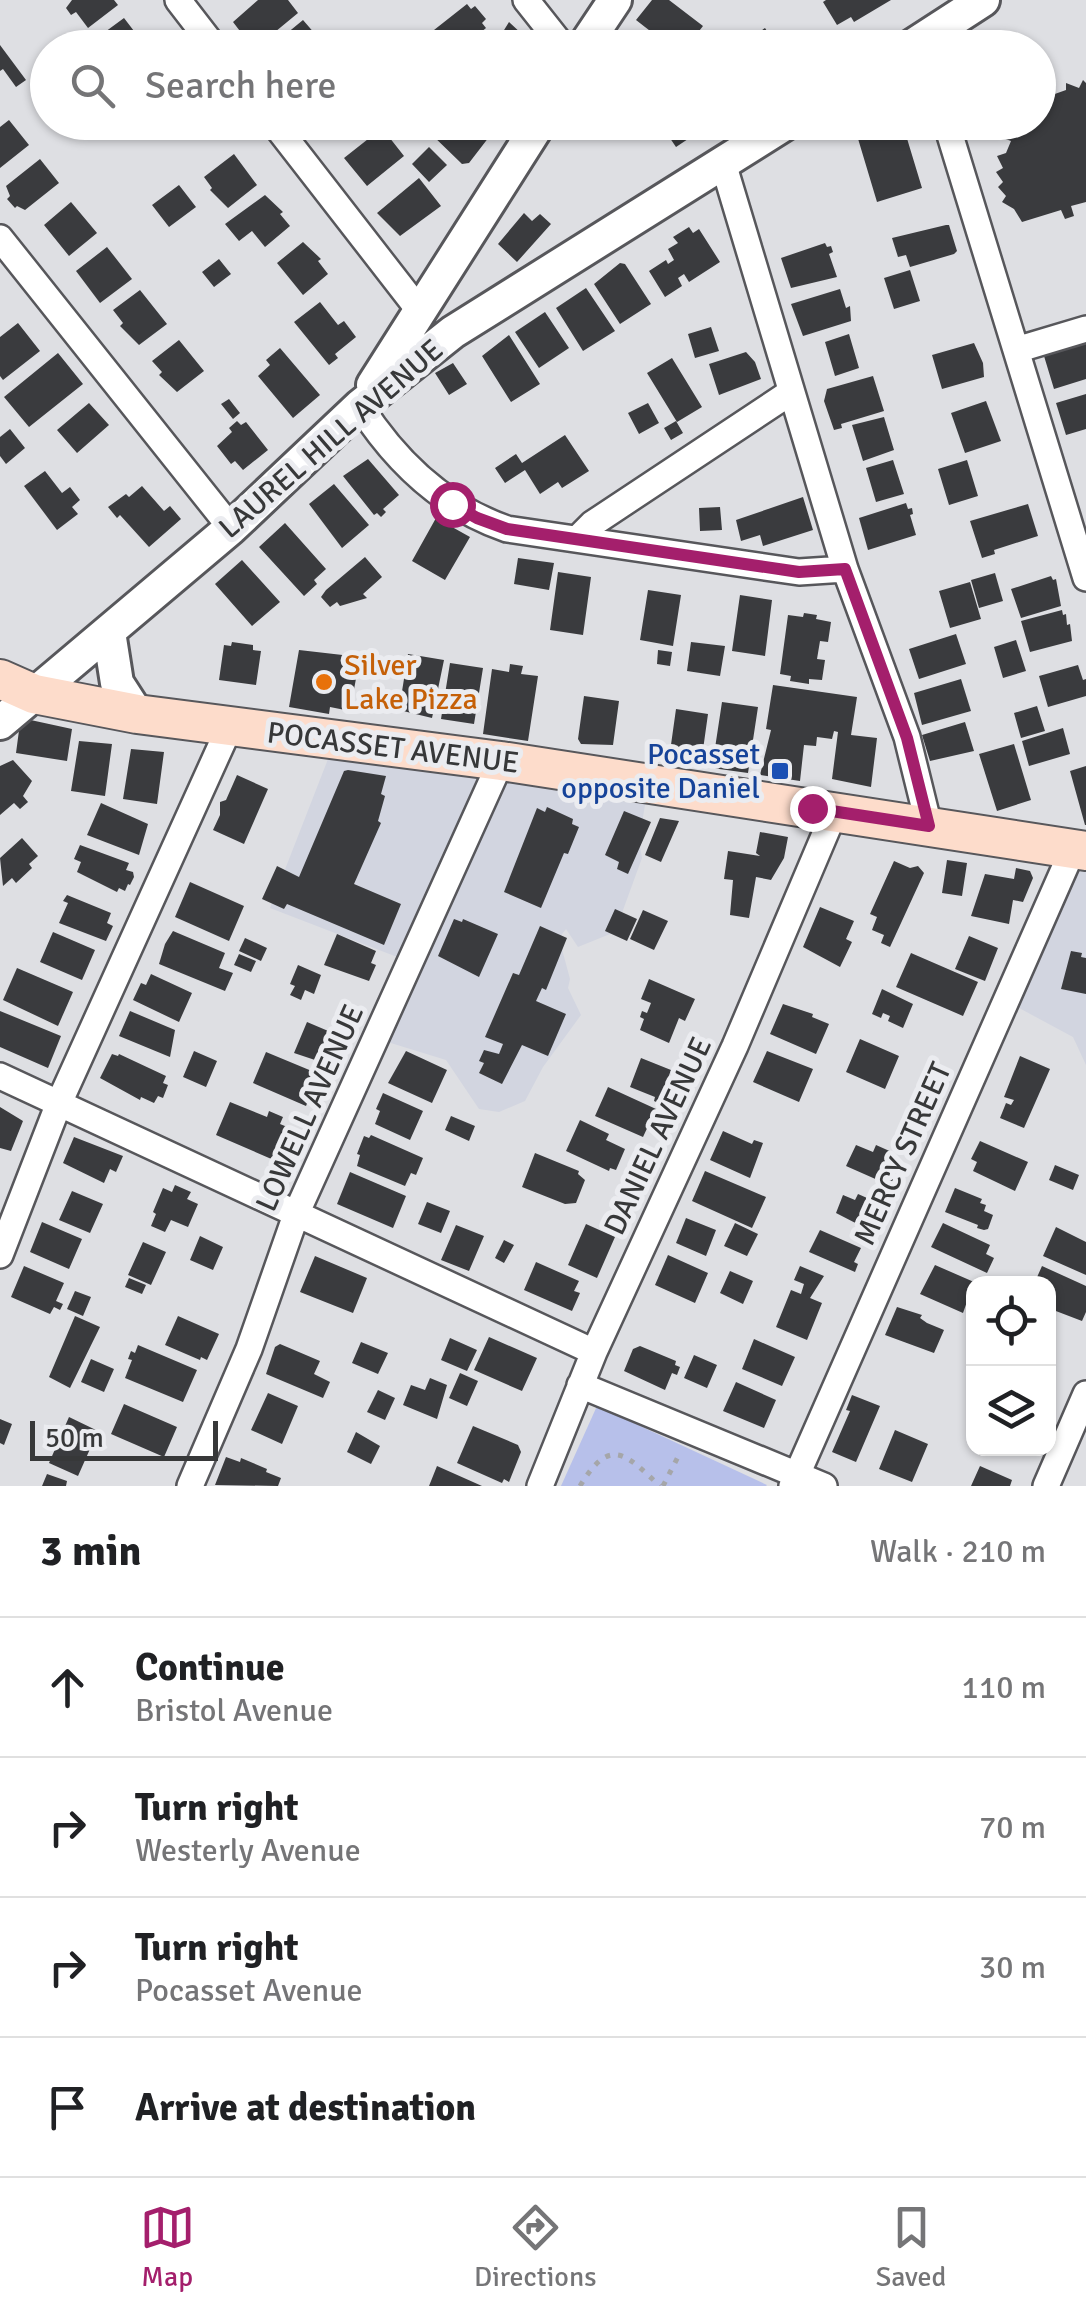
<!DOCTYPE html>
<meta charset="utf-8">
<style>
:root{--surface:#fff;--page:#f2f2f2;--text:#202124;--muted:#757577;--line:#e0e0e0;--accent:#a41f6c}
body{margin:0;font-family:Signika,sans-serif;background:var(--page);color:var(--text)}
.controls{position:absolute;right:30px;bottom:30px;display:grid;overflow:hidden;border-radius:20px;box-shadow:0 2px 8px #0004}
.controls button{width:90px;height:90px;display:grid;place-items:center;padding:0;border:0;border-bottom:2px solid var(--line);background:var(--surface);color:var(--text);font:50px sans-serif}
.scale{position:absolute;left:30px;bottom:25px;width:188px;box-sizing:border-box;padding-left:10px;border:5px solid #373839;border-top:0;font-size:28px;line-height:35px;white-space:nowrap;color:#373839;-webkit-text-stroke:8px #ebecf0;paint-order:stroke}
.stop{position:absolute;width:30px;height:30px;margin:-22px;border:8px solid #a41f6c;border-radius:50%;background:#fff}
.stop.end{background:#a41f6c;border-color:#fff;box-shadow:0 2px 10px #0008}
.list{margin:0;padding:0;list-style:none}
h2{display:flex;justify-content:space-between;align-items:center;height:130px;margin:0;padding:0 40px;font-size:42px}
h2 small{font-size:32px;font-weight:400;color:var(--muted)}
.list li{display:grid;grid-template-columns:65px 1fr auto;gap:30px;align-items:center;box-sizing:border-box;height:140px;padding:0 40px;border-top:2px solid var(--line)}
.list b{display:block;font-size:38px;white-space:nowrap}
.list p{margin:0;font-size:32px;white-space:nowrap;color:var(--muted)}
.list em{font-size:32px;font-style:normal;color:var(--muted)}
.icon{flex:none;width:55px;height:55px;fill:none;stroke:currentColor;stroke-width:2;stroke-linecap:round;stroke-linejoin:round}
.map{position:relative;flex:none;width:1086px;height:1486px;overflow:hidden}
.search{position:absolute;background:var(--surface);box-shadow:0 2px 8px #0004;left:30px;right:30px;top:30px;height:110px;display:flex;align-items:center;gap:25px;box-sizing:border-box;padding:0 35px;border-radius:55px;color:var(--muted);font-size:38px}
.sheet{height:690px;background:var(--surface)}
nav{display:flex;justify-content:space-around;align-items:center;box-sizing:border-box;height:140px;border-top:2px solid var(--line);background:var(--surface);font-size:28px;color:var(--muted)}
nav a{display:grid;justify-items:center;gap:5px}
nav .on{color:var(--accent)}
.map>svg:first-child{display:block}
</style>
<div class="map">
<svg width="1086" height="1486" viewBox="0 0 1086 1486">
<rect width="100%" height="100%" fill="#dedfe3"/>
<path fill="#d2d5e0" d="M337 736 648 787 639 841 642 858 615 932 578 947 566 929 559 938 570 979 568 988 581 1015 543 1067 525 1101 499 1112 479 1109 446 1060 381 1040 405 960 270 908Z
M1086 851V1065L1073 1037 1006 1001Z"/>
<path fill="#b7c0ea" d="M597 1406 767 1485 766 1486H561Z"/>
<path fill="#3a3b3e" d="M72 0H114L118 5 88 28 76 12 71 15 66 8Z
M258 0H288L298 13 258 46 249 36 246 39 233 22Z
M652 0H669L703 26 686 48H672L636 20Z
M826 0H891L854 22 851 17 837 25 823 2Z
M467 4 471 9 475 6 486 19 482 23 486 28 462 48H448L434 30Z
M124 18 147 48H93L90 43Z
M303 20 322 42 315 48H269Z
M509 22 537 48H493Z
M765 28 778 48H736Z
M0 45 26 80 16 87 3 69 0 71Z
M1042 72 1052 95 1066 90V83L1079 88 1083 80 1086 83V202L1071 206 1074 216 1065 219 1061 210 1022 222 1014 209 1002 202 1006 196 998 187 1003 182 996 172 1003 168 997 156 1006 153 1011 141 986 132 991 122H1038V74Z
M9 120 29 145 0 168V127Z
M436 122H473L489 137 469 163 462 164 428 131Z
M580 122H619L608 137 600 131 597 135Z
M659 122H717L719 125 700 138 697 133 676 147Z
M853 122H902L922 188 877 202Z
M382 128 404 156 367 186 344 158Z
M429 147 447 165 429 182 412 164Z
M234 154 257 185 228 208 210 190 212 188 204 177Z
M40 159 59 183 25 210 17 206 15 208 7 199 10 196 6 186Z
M419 178 441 206 400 236 377 213Z
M179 185 196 207 169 227 152 205Z
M265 195 283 212 280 214 290 226 265 247 252 231 239 241 225 224Z
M71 202 97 233 69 256 44 225Z
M524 213 532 221 540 214 551 224 517 262 498 244Z
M946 225H949L957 251 954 254 910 267 906 255 898 257 892 238Z
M689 227 693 233 699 229 720 262 689 282 684 274 678 278 682 286 665 297 649 271 666 260 668 264 674 260 668 249 678 243 673 237Z
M303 242 321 259 318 261 328 274 303 295 277 263Z
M825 243 827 247 831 246 833 252 829 254 837 277 791 288 781 258Z
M107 247 132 279 100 303 76 271Z
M219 259 231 274 214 287 202 272Z
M620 263 625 264 651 304 620 324 594 284Z
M910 270 920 301 894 309 884 278Z
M586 288 615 331 583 351 556 308Z
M840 289 846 308 850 306 851 321 803 336 791 304Z
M140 290 167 324 139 345 120 326 123 323 113 310Z
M320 302 338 325 344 321 356 337 335 354 338 358 329 365 294 322Z
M545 312 569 348 539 368 515 332Z
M18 323 40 351 3 380 0 376V337Z
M711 327 719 351 695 358 688 334Z
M849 334 859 368 835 376 825 342Z
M509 335 540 384 511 402 482 356Z
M179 340 204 371 177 392 159 375 162 372 152 361Z
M974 343 983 363 984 377 942 389 932 355Z
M1086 343V379L1054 389 1044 356Z
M280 348 320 395 293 418 258 376 270 365 266 360Z
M746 352 755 362 761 379 719 395 709 364Z
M58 353 83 384 29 427 4 397Z
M672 358 702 407 677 422 647 373Z
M453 363 467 384 449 395 435 373Z
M873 376 884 411 841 424 842 428 834 430 824 401 827 389Z
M1086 394V429L1066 435 1056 403Z
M229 399 240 413 233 419 221 404Z
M986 401 1001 441 965 453 951 413Z
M89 403 109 425 77 453 57 430Z
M648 403 659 423 639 434 628 413Z
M884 417 894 450 863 461 852 425Z
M237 421 241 425 246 422 268 450 243 470 235 461 231 464 217 446 232 432 229 428Z
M676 421 683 433 671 440 664 428Z
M10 429 25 448 6 464 0 456V437Z
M565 435 589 471 562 488 558 482 540 494 525 470 505 483 495 468 516 454 522 463Z
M368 459 399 495 383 509 386 512 381 517 377 513 374 515 343 476Z
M893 460 904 494 876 502 866 468Z
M967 460 978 496 949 505 938 469Z
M45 471 62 493 70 487 80 500 72 507 78 514 57 530 24 486Z
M334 484 369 525 342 548 309 504Z
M142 486 164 511 170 506 181 519 149 547 120 515 117 518 108 507 126 494 129 497Z
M803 497 813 530 763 546 760 535 741 541 736 520Z
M906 503 908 509 912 508 913 514 910 515 916 535 868 550 859 518Z
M1028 504 1038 536 994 550 995 554 982 558 970 521Z
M720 507 722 530 700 531 699 508Z
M436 518 470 537 445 580 412 561Z
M285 523 326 569 314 580 317 584 304 596 259 547Z
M365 557 382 577 363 594 367 598 340 606 337 602 330 607 321 597 326 590Z
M518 558 554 563 549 590 514 584Z
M242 560 280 602 252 626 215 584Z
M558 572 591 577 583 635 550 630Z
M995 573 1003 601 979 608 971 580Z
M1051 576 1053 580 1056 579 1061 606 1021 618 1011 589Z
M970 582 981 619 950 628 939 591Z
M648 590 681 595 673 646 640 640Z
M740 595 772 600 765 656 732 651Z
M1062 610 1063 615 1066 614 1067 625 1070 624 1072 641 1030 652 1021 621Z
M804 613 817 615 816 619 831 622 828 642 820 641 817 659 825 660 822 680 809 679V684L790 681 791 676 780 674 788 615 803 617Z
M956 634 966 664 919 679 909 649Z
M1016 640 1026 671 1003 678 994 647Z
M232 642 253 645V650L261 651 256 685 219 680 224 645 231 646Z
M691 642 725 646 720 676 687 671Z
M299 650 360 657 350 711 330 707 329 714 289 707Z
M658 650 672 652 670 666 657 664Z
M408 654 444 660 432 718 399 710Z
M450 663 483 668 474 724 441 719Z
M510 664 523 666 521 674 538 676 528 741 483 734 492 669 509 672Z
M1078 665 1083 680 1086 679V696L1048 707 1039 676Z
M961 679 971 711 922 725 914 693Z
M773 685 857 697 851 735 877 738 871 787 832 779 838 732 834 731 832 739 817 737 816 746 804 745 800 781 760 775 771 730 766 729Z
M584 696 619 701 613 745 581 744 578 739Z
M722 702 758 707 748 773 712 768Z
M1037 706 1045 731 1021 738 1014 713Z
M676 709 708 714 701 764 669 759Z
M26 719 72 729 67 761 16 753 20 723Z
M965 722 974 751 930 761 922 735Z
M1063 728 1070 754 1029 766 1022 741Z
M79 741 112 744 105 796 71 791Z
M1014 744 1031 800 997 811 979 754Z
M131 749 164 752 157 804 123 799Z
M13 760 32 781 23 796 28 802 20 809 14 803 0 815V766Z
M1086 766V825H1085L1070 771Z
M348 770 386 776 381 794 385 796 378 821 381 823 354 884 401 904 384 945 287 904 284 909 262 899 277 866 299 877 344 771Z
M237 775 268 789 244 844 213 830 220 815V802L226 800Z
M101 803 148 824 139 855 87 835Z
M547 807 573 819 572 824 579 827 568 854 564 853 541 908 504 892 537 808 545 812Z
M624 811 651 822 628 874 617 869 619 862 605 855Z
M660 818 679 821 661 862 645 855Z
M760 832 788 837 784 858 771 880 756 877 749 918 730 915 733 880 724 879 728 851 760 856 756 853Z
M22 838 38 856 29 864 32 868 16 883 12 878 3 886 0 858Z
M80 845 129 863 126 870 133 872 134 877 130 885 128 884 125 891 119 888 117 892 77 872 81 862 74 859Z
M947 860 967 863 962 896 942 893Z
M894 861 910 868 918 866 924 873 890 947 881 943 884 935 872 930 877 917 870 914Z
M1016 868 1030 871 1033 878 1023 902 1013 900 1009 924 971 916 985 874 1014 879Z
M190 882 244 906 229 941 175 917Z
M67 895 111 913 107 923 113 926 106 941 59 923 68 903 63 901Z
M820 907 854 921 846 939 852 942 840 967 803 947Z
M615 909 637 919 627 941 605 931Z
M643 910 668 921 654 950 630 939Z
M454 919 462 922 463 919 498 934 479 977 438 956Z
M540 926 567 938 546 990 542 988 536 1001 566 1014 548 1056 522 1045 502 1084 479 1073 484 1063 479 1061 484 1050 499 1054 503 1044 485 1037 513 973 519 975Z
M173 931 225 953 219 968 233 973 225 991 159 964 165 944Z
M53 932 95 950 82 980 40 962Z
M337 934 376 951 371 963 376 965 369 981 324 965Z
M969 936 998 948 985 981 955 969Z
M245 938 267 948 261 961 239 951Z
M1071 951 1082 953 1081 957 1086 958V994L1061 989Z
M911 953 978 982 963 1016 896 987Z
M239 954 256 961 251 972 234 965Z
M298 965 321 975 314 994 305 990 301 1000 290 995 295 986 290 984Z
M17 968 73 992 58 1026 3 1000Z
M151 974 192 993 179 1022 133 1000 141 983 146 985Z
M649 979 695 999 685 1021 679 1018 669 1043 640 1030 644 1019 640 1017 642 1011 647 1013 651 1003 641 999Z
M882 989 913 1004 903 1028 888 1021 890 1016 883 1013 881 1018 872 1014Z
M783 1004 813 1014 812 1017 829 1024 816 1054 770 1034Z
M0 1011 61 1036 48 1068 0 1047Z
M130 1011 175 1030 170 1057 119 1036Z
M307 1022 340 1036 338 1040 343 1041 330 1065 294 1053Z
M860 1039 899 1056 885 1089 846 1072Z
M194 1051 217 1061 206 1087 183 1077Z
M406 1051 447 1070 432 1103 388 1083Z
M767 1051 813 1069 799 1102 753 1082Z
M266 1052 319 1074 306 1106 253 1083Z
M112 1054 118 1056 119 1054 166 1076 163 1083 168 1085 163 1098 158 1096 154 1103 141 1097 140 1100 100 1078Z
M1020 1056 1050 1069 1024 1128 1000 1118 1006 1103 1011 1105 1014 1100 1004 1097Z
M641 1058 671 1070 668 1078 673 1080 663 1105 654 1101 655 1097 630 1087Z
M608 1087 656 1109 643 1137 595 1116Z
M383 1093 423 1111 410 1140 375 1124 380 1111 376 1109Z
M230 1102 267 1117 269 1111 283 1117 280 1124 297 1131 283 1164 216 1135Z
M0 1107 23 1121 11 1151 0 1148Z
M451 1116 475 1126 469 1141 445 1130Z
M580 1120 609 1134 606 1140 625 1149 616 1170 610 1168 609 1171 566 1151Z
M723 1131 752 1144 754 1140 763 1143 750 1178 710 1160Z
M371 1135 423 1158 416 1175 411 1173 405 1186 357 1166 360 1155 357 1154 364 1136 369 1138Z
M74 1137 123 1156 116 1172 110 1169 104 1183 63 1163Z
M980 1141 1028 1162 1015 1191 973 1171 977 1162 971 1159Z
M856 1145 873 1152 876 1145 894 1153 890 1161 898 1165 895 1171 899 1172 889 1185 846 1166Z
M535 1153 579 1171 578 1174 585 1180 576 1203 565 1204 522 1187Z
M1055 1165 1079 1175 1073 1190 1049 1180Z
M705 1171 766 1197 752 1228 692 1201Z
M350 1172 406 1196 393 1228 337 1204Z
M175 1185 191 1192 187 1199 198 1204 188 1227 171 1220 165 1232 151 1226 156 1214 153 1212 163 1188 172 1192Z
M955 1188 982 1199 980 1203 986 1205 984 1211 993 1215 988 1229 984 1230 977 1228 978 1225 945 1212Z
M72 1191 103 1204 90 1233 59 1220Z
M858 1194 883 1205 871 1231 836 1213 843 1195 855 1200Z
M427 1202 450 1211 441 1233 418 1224Z
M686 1218 716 1230 706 1256 676 1243Z
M42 1222 82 1239 69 1269 30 1252Z
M735 1223 758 1234 747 1256 724 1246Z
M943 1223 990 1245 986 1254 994 1258 987 1273 931 1247Z
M586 1224 615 1237 597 1278 568 1265Z
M456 1225 484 1236 469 1271 441 1260Z
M1056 1227 1086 1242V1275L1043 1256Z
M820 1230 861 1248 854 1262 858 1264 855 1272 809 1252Z
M200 1236 223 1247 213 1270 190 1260Z
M504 1240 514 1245 504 1263 495 1258Z
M143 1242 166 1252 151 1285 128 1275Z
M668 1255 708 1273 695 1303 655 1285Z
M315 1256 367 1278 353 1313 300 1292Z
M536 1262 579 1281 574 1291 580 1293 572 1311 524 1290Z
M935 1265 974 1282 963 1313 920 1294Z
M24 1266 64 1283 56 1301 63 1304 60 1310 54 1307 50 1314 11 1297Z
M800 1266 824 1276 810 1298 822 1303 807 1340 776 1327 791 1290 801 1294 804 1284 794 1280Z
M1042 1266 1086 1286V1312L1082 1321 1048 1308V1284H1034Z
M730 1271 753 1281 743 1304 720 1293Z
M129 1278 146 1285 142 1294 125 1287Z
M75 1291 91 1297 83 1316 67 1309Z
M897 1307 922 1315 920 1318 927 1323 944 1330 934 1353 885 1335Z
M75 1316 100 1327 70 1388 49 1377Z
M178 1316 219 1334 207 1360 201 1357 200 1360 165 1345Z
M489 1337 537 1358 522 1391 474 1370Z
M450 1338 477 1350 467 1371 441 1360Z
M754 1339 795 1357 782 1386 742 1369Z
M361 1342 388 1353 378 1374 352 1363Z
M280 1344 320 1361 314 1374 330 1382 323 1398 266 1374 275 1347Z
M138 1345 197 1370 183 1402 125 1378 132 1360 128 1359 131 1351 135 1353Z
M640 1346 676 1361 675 1365 680 1367 677 1375 672 1373 665 1390 624 1371 633 1349Z
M694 1355 717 1365 707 1388 684 1378Z
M91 1359 114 1369 104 1392 81 1382Z
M460 1373 478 1381 467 1406 449 1398Z
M430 1378 447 1385 437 1419 403 1405 411 1385 425 1390Z
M736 1382 776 1400 764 1428 723 1411Z
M378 1390 395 1398 385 1420 367 1412Z
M268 1393 298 1406 282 1444 251 1430Z
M852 1395 880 1406 856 1462 832 1452 850 1411 846 1410Z
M124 1404 177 1427 164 1457 111 1434Z
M69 1417 98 1431 78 1476 49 1463Z
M0 1419 12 1424 4 1445 0 1443Z
M473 1426 518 1445 521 1452 509 1482 504 1479 502 1483 457 1463Z
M895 1430 928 1444 912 1482 879 1469Z
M356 1432 380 1446 371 1464 347 1452Z
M226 1457 240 1462 241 1458 267 1469 266 1472 281 1478 278 1486 215 1485Z
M437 1466 482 1486H429Z
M980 1466 1012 1480 1010 1486H971Z
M47 1474 67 1481 66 1486H42Z"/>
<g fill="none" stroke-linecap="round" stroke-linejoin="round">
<defs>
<path id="minor" d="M178 0 215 48
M526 0 564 48
M273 122 419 310
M946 122 1086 578
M723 163 845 569 907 737 929 826
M0 238 231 528
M1016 350 1086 329
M360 406C396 462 443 507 507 529L799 572 845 569
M577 539 592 524 791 392
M0 1076 594 1352
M0 1255 59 1103 230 726
M580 1385 824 1486
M190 1486 249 1349 297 1212 501 761
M540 1486 594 1352 735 1046 834 813
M792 1486 1073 849
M1046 1486 1086 1394"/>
<path id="tertiary" d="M583 48 615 0
M909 48 983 0
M373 385 540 122
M109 632 117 683 137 714
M0 723 231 528 360 406 453 332 788 122"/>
<path id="secondary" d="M0 679 34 694 137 714 501 761 1086 851"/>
</defs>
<use href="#minor" stroke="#57575b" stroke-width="30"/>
<use href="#tertiary" stroke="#57575b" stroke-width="38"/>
<use href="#secondary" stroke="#57575b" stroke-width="42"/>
<path stroke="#a5a6a9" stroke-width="5" stroke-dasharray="5 8" stroke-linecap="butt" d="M580 1486C611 1434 627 1456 660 1486
M663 1486 680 1453"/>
<use href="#minor" stroke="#fff" stroke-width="25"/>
<use href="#tertiary" stroke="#fff" stroke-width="32"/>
<use href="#secondary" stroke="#fddccb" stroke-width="38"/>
</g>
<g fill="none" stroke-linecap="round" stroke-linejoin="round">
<path stroke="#a41f6c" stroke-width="12" d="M452 504 477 518 507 529 799 572 845 569 907 738 929 826 812 808"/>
</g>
<circle fill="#e8710a" stroke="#ebecf0" stroke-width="4" cx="324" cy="682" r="10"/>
<rect fill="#1a4fb4" stroke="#ebecf0" stroke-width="4" x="770" y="761" width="20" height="20" rx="5"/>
<g text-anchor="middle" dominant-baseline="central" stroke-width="10" stroke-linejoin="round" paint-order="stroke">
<g font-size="30" fill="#373839" stroke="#ebecf0">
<text transform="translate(331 439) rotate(-41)">LAUREL HILL AVENUE</text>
<text transform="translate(393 748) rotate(7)">POCASSET AVENUE</text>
<text transform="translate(310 1108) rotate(-66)">LOWELL AVENUE</text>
<text transform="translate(658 1136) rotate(-65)">DANIEL AVENUE</text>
<text transform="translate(903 1154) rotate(-66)">MERCY STREET</text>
</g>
<g font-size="30" fill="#c56008" stroke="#ebecf0" text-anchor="start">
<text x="344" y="665">Silver<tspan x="344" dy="34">Lake Pizza</tspan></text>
</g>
<g font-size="30" fill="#164399" stroke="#ebecf0" text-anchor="end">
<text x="760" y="754">Pocasset<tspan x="760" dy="34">opposite Daniel</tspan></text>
</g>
</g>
</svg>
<div class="controls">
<button><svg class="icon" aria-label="locate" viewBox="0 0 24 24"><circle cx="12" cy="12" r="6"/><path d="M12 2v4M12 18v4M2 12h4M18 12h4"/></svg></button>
<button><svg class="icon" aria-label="layers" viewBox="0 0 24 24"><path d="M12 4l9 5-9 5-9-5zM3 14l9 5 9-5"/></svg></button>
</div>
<div class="scale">50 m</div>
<div class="stop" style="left:452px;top:504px"></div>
<div class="stop end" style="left:812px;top:808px"></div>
<div class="search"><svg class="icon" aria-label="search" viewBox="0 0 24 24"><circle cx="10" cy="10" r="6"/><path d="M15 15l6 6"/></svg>Search here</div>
</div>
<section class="sheet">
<h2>3 min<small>Walk · 210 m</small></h2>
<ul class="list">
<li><svg class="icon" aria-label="ahead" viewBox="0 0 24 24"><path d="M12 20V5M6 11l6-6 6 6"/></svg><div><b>Continue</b><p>Bristol Avenue</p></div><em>110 m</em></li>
<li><svg class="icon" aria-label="right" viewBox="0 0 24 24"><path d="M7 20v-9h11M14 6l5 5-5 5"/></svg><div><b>Turn right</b><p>Westerly Avenue</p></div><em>70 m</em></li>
<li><svg class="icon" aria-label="right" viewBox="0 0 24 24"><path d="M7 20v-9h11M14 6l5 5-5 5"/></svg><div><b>Turn right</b><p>Pocasset Avenue</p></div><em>30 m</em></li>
<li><svg class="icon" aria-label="arrive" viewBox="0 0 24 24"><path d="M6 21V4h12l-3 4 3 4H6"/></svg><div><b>Arrive at destination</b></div></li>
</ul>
</section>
<nav>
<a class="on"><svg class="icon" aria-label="map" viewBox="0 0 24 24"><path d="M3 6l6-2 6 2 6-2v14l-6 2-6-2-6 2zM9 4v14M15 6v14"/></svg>Map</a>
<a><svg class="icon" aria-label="directions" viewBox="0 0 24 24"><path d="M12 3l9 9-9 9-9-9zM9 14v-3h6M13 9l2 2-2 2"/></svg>Directions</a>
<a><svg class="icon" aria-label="saved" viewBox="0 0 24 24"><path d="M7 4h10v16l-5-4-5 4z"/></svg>Saved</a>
</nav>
